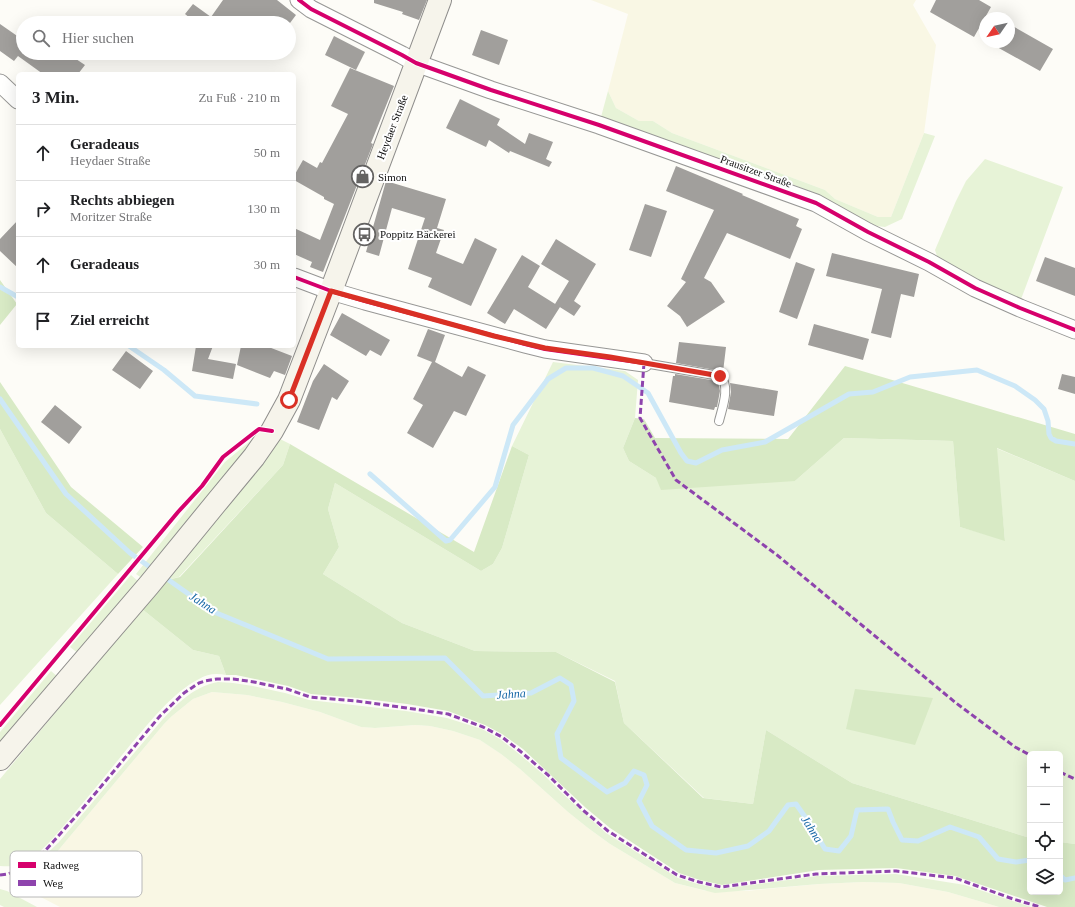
<!DOCTYPE html>
<html lang="de">
<meta charset="utf-8">
<style>
:root{--surface:#fff;--page:#f6f6f6;--text:#202124;--muted:#757577;--line:#e0e0e0}
body{margin:0;font-family:"Times New Roman",serif;background:var(--page);color:var(--text)}
.controls{position:absolute;right:12px;bottom:12px;display:grid;overflow:hidden;border-radius:6px;box-shadow:0 4px 16px #0002}
.controls button{width:36px;height:36px;display:grid;place-items:center;padding:0;border:0;border-bottom:1px solid var(--line);background:var(--surface);color:var(--text);font:20px sans-serif}
.compass{position:absolute;left:979px;top:12px;width:36px;height:36px;border-radius:50%;background:var(--surface);box-shadow:0 4px 16px #0002;rotate:236deg}
.stop{position:absolute;width:12px;height:12px;margin:-9px;border:3px solid #d93025;border-radius:50%;background:#fff}
.stop.end{background:#d93025;border-color:#fff;box-shadow:0 1px 4px #0008}
.list{margin:0;padding:0;list-style:none}
h2{display:flex;justify-content:space-between;align-items:center;height:52px;margin:0;padding:0 16px;font-size:17px}
h2 small{font-size:13px;font-weight:400;color:var(--muted)}
.list li{display:grid;grid-template-columns:26px 1fr auto;gap:12px;align-items:center;box-sizing:border-box;height:56px;padding:0 16px;border-top:1px solid var(--line)}
.list b{display:block;font-size:15px;white-space:nowrap}
.list p{margin:0;font-size:13px;white-space:nowrap;color:var(--muted)}
.list em{font-size:13px;font-style:normal;color:var(--muted)}
.icon{flex:none;width:22px;height:22px;fill:none;stroke:currentColor;stroke-width:2;stroke-linecap:round;stroke-linejoin:round}
.map{position:relative;flex:none;width:1075px;height:907px;overflow:hidden}
.search{position:absolute;background:var(--surface);box-shadow:0 4px 16px #0002;left:16px;top:16px;width:280px;height:44px;display:flex;align-items:center;gap:10px;box-sizing:border-box;padding:0 14px;border-radius:22px;color:var(--muted);font-size:15px}
.panel{position:absolute;background:var(--surface);box-shadow:0 4px 16px #0002;left:16px;top:72px;width:280px;height:276px;border-radius:6px}
.map>svg:first-child{display:block}
</style>
<div class="map">
<svg width="1075" height="907" viewBox="0 0 1075 907">
<rect width="100%" height="100%" fill="#fdfcf7"/>
<path fill="#f9f7e4" d="M591 0H916L913 5 936 45 924 133 891 217H878L835 199 825 190 672 133 653 121H639L616 108 608 91 628 14Z
M212 692 247 695 282 702 320 712 361 727 375 728 415 725 430 726 453 731 480 740 501 754 520 769 568 812 588 828 610 844 675 883 698 889 706 891H746L819 884 863 882 899 883 948 892 999 907H60L27 890 34 877 46 865 164 724 172 716 193 699Z"/>
<path fill="#e7f3d7" d="M608 91 616 108 639 121H653L672 133 825 190 835 199 878 217H891L924 133 935 136 902 219 885 227 877 226 843 211 821 196 763 172 721 161 601 117Z
M985 159 1063 187 1020 302 938 259 935 250 956 201 966 181Z
M553 362 625 371 638 380 635 418 623 448 629 461 656 478 795 481 844 438 953 441 960 527 1005 540 996 448 1075 481V844L1060 842V754H1030V838L852 783 766 730 753 804 704 798 624 723 615 681 556 652 475 651 402 623 323 574 339 547 328 509 335 483 481 571 493 564 502 548 529 455 512 446Z
M0 429 46 513 118 574 0 705Z
M260 433 143 579 136 574 225 462Z
M280 439 290 444 283 465 179 577 167 580Z
M131 575 139 582 79 654 70 647Z
M142 609 193 650 219 656 226 675C216 673 207 674 199 679 172 693 151 721 131 744 106 775 81 806 55 836 44 848 32 861 16 865 11 867 5 866 0 866V779Z
M51 671 58 677 0 746V732Z
M218 682 233 683 253 686 285 693 309 700 406 711 447 718 482 729 500 739 518 753 544 775 562 793 606 833 678 878 698 884 721 889 817 876 896 874 965 885 1031 907H999L948 892 899 883 863 882 819 884 715 893 675 883 610 844 588 828 568 812 520 769 501 754 480 740 453 731 430 726 415 725 375 728 361 727 320 712 282 702 247 695 212 692 193 699 172 716 164 724 46 865 34 877 27 890 15 883 18 877 33 867 59 842 162 720C179 702 193 687 218 682Z
M0 889 7 891 37 907H4L0 905Z"/>
<path fill="#d8eac5" d="M0 280 17 304 0 325Z
M845 366 1075 434V481L997 448 1005 541 960 527 953 441 844 438 795 481 661 490 656 478 629 461 623 448 635 418 644 419 655 438 788 439Z
M0 382 71 487 143 547 118 574 46 513 0 429Z
M290 444 474 552 512 446 529 455 502 548 493 564 481 571 335 483 328 509 339 547 323 574 402 623 475 651 556 652 615 682 624 723 703 798 753 804 766 730 852 783 1030 838V892H1060V842L1075 844V907H1047L955 876 896 868 819 870 722 885 700 880 679 873 610 828 586 808 523 749 502 734 485 725 448 711 407 704 357 698 311 694 288 686 236 675H226L219 656 193 650 142 609 152 596 167 580 180 577 283 465Z
M855 689 933 698 915 745 846 729Z"/>
<g fill="none" stroke-linecap="round" stroke-linejoin="round">
<path stroke="#cde8f7" stroke-width="5" d="M0 287 18 297
M129 346 164 370 195 396 257 404
M0 399 66 494 130 553 154 570
M370 474 446 541 450 540 495 487 513 425 548 379 566 368H593L623 376 648 393 681 453 687 461 696 463 722 450 765 442 849 394 873 392 910 377 977 370 1015 386 1035 400 1044 409 1048 421 1049 434 1051 438 1056 441 1075 444
M163 576 214 612 328 659 445 658 483 696 531 693 560 678 571 685 574 701 557 734 561 758 607 792 625 783 634 771 644 775 647 785 639 801 652 826 686 850 716 853 748 846 769 831 788 805 796 804 810 824 825 849 839 851 851 836 857 810 888 809 893 822 902 840 918 841 950 827 979 837 998 859 1016 862 1030 860
M1060 875 1065 880 1075 878"/>
</g>
<path fill="#a19f9c" d="M223 0H277L296 15 290 23H196L185 14 193 4 211 17Z
M374 0H427L419 20 402 14 403 12 374 3Z
M936 0H979L991 7 974 37 930 12Z
M0 24 23 40V53H80L76 59 85 65 78 74H43L18 56 14 61 0 51Z
M1009 24 1053 49 1040 71 988 42H1009Z
M481 30 508 40 499 65 472 55Z
M334 36 365 52 356 70 325 55Z
M350 68 394 86 371 143 373 144 323 272 310 267 312 262 294 254V228L320 240 334 204 324 199V197L294 180V176L303 160 317 168 320 162 322 163 348 114 331 106Z
M460 99 500 119 497 125 525 144 529 133 553 142 546 159 552 162 549 167 510 151 509 153 489 140 486 147 446 128Z
M676 166 743 194 742 195 799 219 796 226 802 229 790 259 727 233 704 278 711 282 725 302 687 327 680 316 667 306 686 282 681 279 714 210 666 191Z
M386 181 446 199 437 228 444 230 436 253 463 264 475 238 497 249 471 306 428 287 432 278 408 269 425 218 392 208 379 256 366 252Z
M645 204 667 211 651 257 629 250Z
M18 220V268L0 251V239Z
M556 239 596 264 574 301 581 306 574 316 555 304 569 281 541 264Z
M832 253 919 274 914 297 901 294 891 338 871 333 882 289 826 276Z
M522 255 540 266 528 287 560 307 546 329 514 309 505 324 487 313Z
M1045 257 1075 268V296L1036 281Z
M796 262 815 269 797 319 779 312Z
M342 313 390 340 381 356 370 350 366 356 330 335Z
M814 324 869 339 863 360 808 345Z
M428 329 445 335 435 362 462 377 468 366 486 375 466 416 454 411 433 448 407 433 423 405 413 399 432 362 417 356Z
M679 342 726 347 723 372 721 371 676 363Z
M196 346H213L208 359 236 364 233 379 192 371Z
M241 346H266L292 356 285 375 274 371 270 378 237 365Z
M126 351 153 371 140 389 112 370Z
M324 364 349 381 337 400 332 397 319 430 297 422 313 381Z
M675 374 717 381 719 386 720 391 717 407H715L714 410 669 402 673 376H675Z
M1062 374 1075 377V394L1058 389Z
M730 383 778 391 774 416 728 409 731 392Z
M55 405 82 427 69 444 41 422Z"/>
<g fill="none" stroke-linecap="round" stroke-linejoin="round">
<defs>
<path id="lane" d="M644 363 720 376C731 385 722 409 719 421"/>
<path id="street" d="M299 0 311 9 402 55 416 63 491 90 599 125 816 203 868 232 929 262 975 288 1020 308 1075 330
M0 83 18 100
M294 277 331 291 365 301 525 344 545 349 644 363"/>
<path id="secondary" d="M0 759 149 585 216 503 254 457 272 431 289 400 331 291 440 0"/>
</defs>
<use href="#lane" stroke="#979795" stroke-width="10"/>
<use href="#street" stroke="#979795" stroke-width="19"/>
<use href="#secondary" stroke="#8e8d8b" stroke-width="24"/>
<use href="#lane" stroke="#fffffe" stroke-width="8"/>
<use href="#street" stroke="#fffffe" stroke-width="17"/>
<use href="#secondary" stroke="#f6f4eb" stroke-width="22"/>
<path stroke="#8e44ad" stroke-width="3" stroke-dasharray="6 3" stroke-linecap="butt" d="M644 363 640 418 676 480 777 555 956 703 1015 747 1030 755
M1060 772 1075 779
M0 875 8 874 16 871 29 864 44 852 78 814 160 716 184 693 199 683 205 681 217 679H233L254 682 287 689 310 697 356 701 407 708 448 714 483 727 502 737 520 751 548 775 584 811 608 831 677 875 699 882 721 887 816 874 896 871 955 878 966 882 1013 899 1040 907"/>
<defs>
<path id="cycleway" d="M299 0 311 9 402 55 416 63 491 90 599 125 816 203 868 232 929 262 975 288 1020 308 1075 330
M294 277 331 291 365 301 525 344 545 349 644 363
M0 725 178 512 202 486 223 457 259 429 272 431"/>
</defs>
<use href="#cycleway" stroke="#fff" stroke-width="6"/>
<use href="#cycleway" stroke="#d6006c" stroke-width="4"/>
</g>
<g fill="none" stroke-linecap="round" stroke-linejoin="round">
<path stroke="#d93025" stroke-width="5" d="M289 400 331 291 494 336 545 348 610 357 720 376"/>
</g>
<defs>
<symbol id="shop-ring" viewBox="-11 -11 22 22"><circle r="9.5" fill="#fff" stroke="#646362" stroke-width="1.5"/><path d="M-5-2.5h2.3a2.7 3.5 0 0 1 5.4 0H5L5.5 6h-11ZM-1.5-2.5h3a1.5 2.3 0 0 0-3 0Z" fill="#646362"/></symbol>
<symbol id="bus-ring" viewBox="-11 -11 22 22"><circle r="9.5" fill="#fff" stroke="#646362" stroke-width="1.5"/><path d="M-5-6H5V4H4V6H2V4H-2V6H-4V4H-5ZM-3.5-4V0h7V-4ZM-3.5 1.2v1.5H-2V1.2ZM2 1.2v1.5H3.5V1.2Z" fill="#646362"/></symbol>
</defs>
<g fill-rule="evenodd">
<use href="#shop-ring" x="350" y="164" width="25" height="25"/>
<use href="#bus-ring" x="352" y="222" width="25" height="25"/>
</g>
<g text-anchor="middle" dominant-baseline="central" stroke-width="4" stroke-linejoin="round" paint-order="stroke">
<g font-size="11" fill="#111" stroke="#fff">
<text transform="translate(392 127) rotate(-69)">Heydaer Straße</text>
<text transform="translate(756 171) rotate(20)">Prausitzer Straße</text>
</g>
<g font-size="11" fill="#111" stroke="#fff" text-anchor="start">
<text x="378" y="177">Simon</text>
<text x="380" y="234">Poppitz Bäckerei</text>
</g>
<g font-size="12" font-style="italic" fill="#1768a6" stroke="#fff">
<text transform="translate(203 603) rotate(33)">Jahna</text>
<text transform="translate(511 694) rotate(-4)">Jahna</text>
<text transform="translate(812 829) rotate(57)">Jahna</text>
</g>
</g>
<rect x="10" y="851" width="132" height="46" rx="6" fill="#fff" stroke="#b8b8b8" stroke-width="1"/>
<rect x="18" y="862" width="18" height="6" fill="#d6006c"/>
<rect x="18" y="880" width="18" height="6" fill="#8e44ad"/>
<g font-size="11" fill="#111">
<text x="43" y="869">Radweg</text>
<text x="43" y="887">Weg</text>
</g>
</svg>
<div class="controls">
<button>+</button>
<button>−</button>
<button><svg class="icon" aria-label="locate" viewBox="0 0 24 24"><circle cx="12" cy="12" r="6"/><path d="M12 2v4M12 18v4M2 12h4M18 12h4"/></svg></button>
<button><svg class="icon" aria-label="layers" viewBox="0 0 24 24"><path d="M12 4l9 5-9 5-9-5zM3 14l9 5 9-5"/></svg></button>
</div>
<svg class="compass" viewBox="-18 -18 36 36"><path d="M0-13l5 13h-10z" fill="#e53935"/><path d="M0 13l5-13h-10z" fill="#757577"/></svg>
<div class="stop" style="left:289px;top:400px"></div>
<div class="stop end" style="left:720px;top:376px"></div>
<div class="search"><svg class="icon" aria-label="search" viewBox="0 0 24 24"><circle cx="10" cy="10" r="6"/><path d="M15 15l6 6"/></svg>Hier suchen</div>
<section class="panel">
<h2>3 Min.<small>Zu Fuß · 210 m</small></h2>
<ul class="list">
<li><svg class="icon" aria-label="ahead" viewBox="0 0 24 24"><path d="M12 20V5M6 11l6-6 6 6"/></svg><div><b>Geradeaus</b><p>Heydaer Straße</p></div><em>50 m</em></li>
<li><svg class="icon" aria-label="right" viewBox="0 0 24 24"><path d="M7 20v-9h11M14 6l5 5-5 5"/></svg><div><b>Rechts abbiegen</b><p>Moritzer Straße</p></div><em>130 m</em></li>
<li><svg class="icon" aria-label="ahead" viewBox="0 0 24 24"><path d="M12 20V5M6 11l6-6 6 6"/></svg><div><b>Geradeaus</b></div><em>30 m</em></li>
<li><svg class="icon" aria-label="arrive" viewBox="0 0 24 24"><path d="M6 21V4h12l-3 4 3 4H6"/></svg><div><b>Ziel erreicht</b></div></li>
</ul>
</section>
</div>
